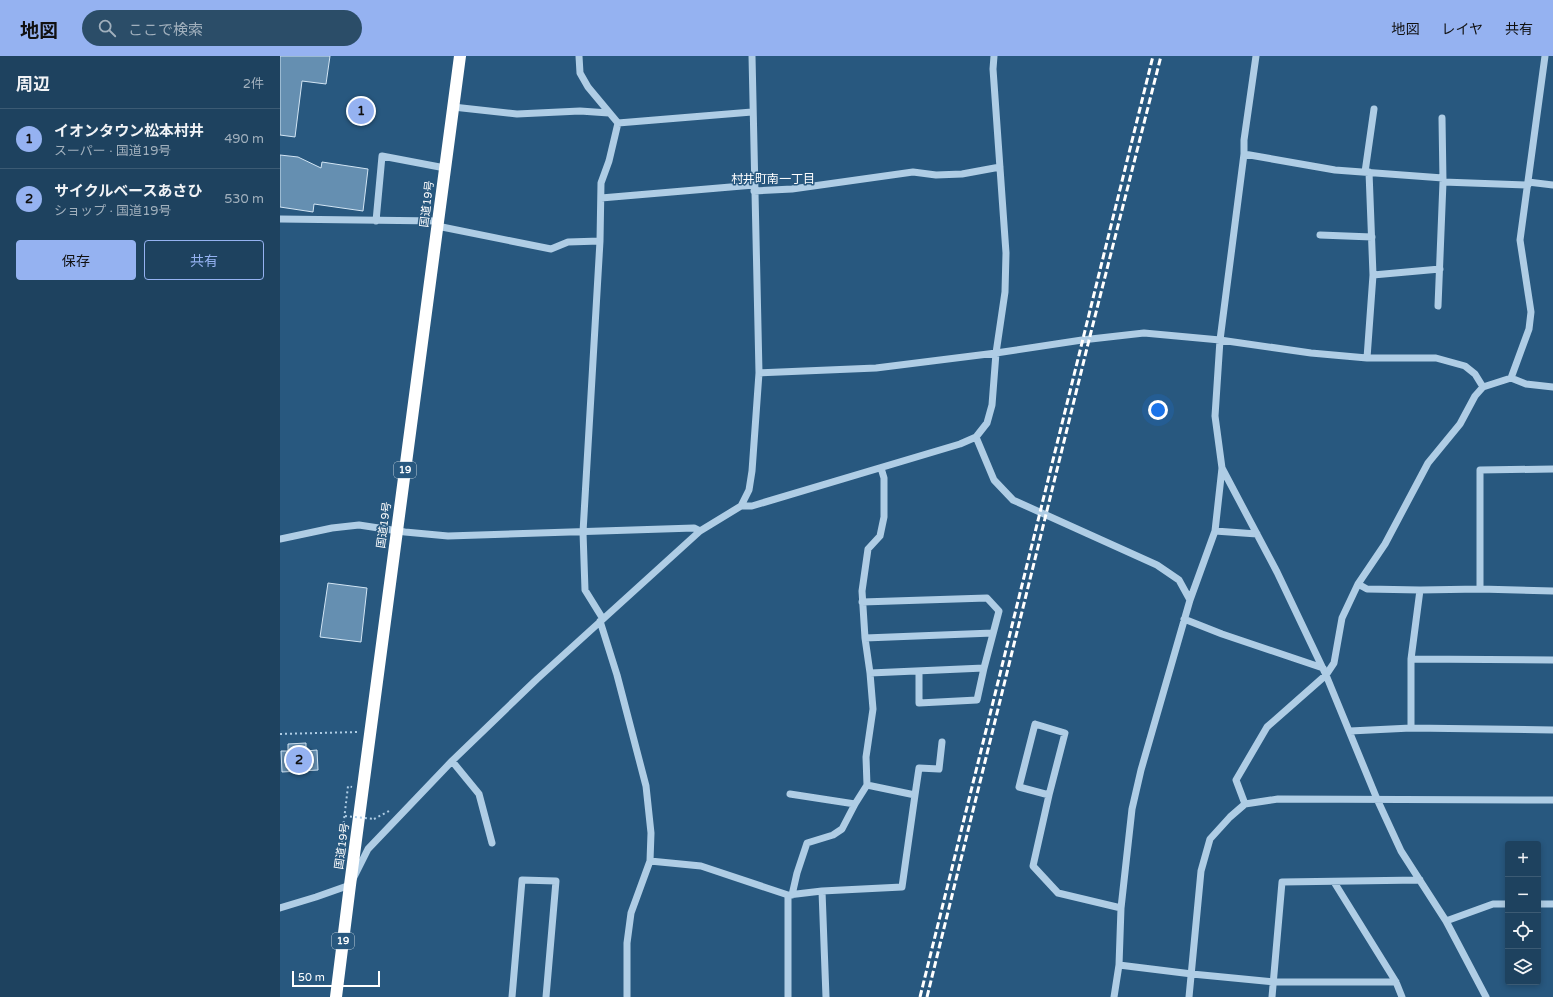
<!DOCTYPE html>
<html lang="ja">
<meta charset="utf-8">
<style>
:root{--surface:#1e425f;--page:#2b4d68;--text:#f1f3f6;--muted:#a1b0bd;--line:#3c5b74;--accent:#95b2f1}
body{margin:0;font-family:"Varela Round","Noto Sans JP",sans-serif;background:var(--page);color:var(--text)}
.controls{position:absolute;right:12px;bottom:12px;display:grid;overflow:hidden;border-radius:4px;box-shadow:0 2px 6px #0003}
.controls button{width:36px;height:36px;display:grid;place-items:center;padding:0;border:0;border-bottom:1px solid var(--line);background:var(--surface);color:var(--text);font:20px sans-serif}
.scale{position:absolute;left:12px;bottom:10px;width:88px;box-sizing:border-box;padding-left:4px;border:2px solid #fff;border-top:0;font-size:11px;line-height:14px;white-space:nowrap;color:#fff;-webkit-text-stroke:3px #28587f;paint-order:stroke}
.you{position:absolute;left:878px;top:354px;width:14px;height:14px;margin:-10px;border:3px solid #fff;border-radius:50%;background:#1a73e8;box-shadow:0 0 0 6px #1a73e833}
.badge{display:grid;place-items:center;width:26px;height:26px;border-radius:50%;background:var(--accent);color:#111;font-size:13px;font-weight:700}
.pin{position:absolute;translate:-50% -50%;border:2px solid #fff;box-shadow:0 1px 4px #0006}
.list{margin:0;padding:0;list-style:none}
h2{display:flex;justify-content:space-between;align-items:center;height:52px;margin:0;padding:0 16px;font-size:17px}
h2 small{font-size:13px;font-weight:400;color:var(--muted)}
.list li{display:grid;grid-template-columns:26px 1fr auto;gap:12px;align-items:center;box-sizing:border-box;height:60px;padding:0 16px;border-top:1px solid var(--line)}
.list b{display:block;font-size:15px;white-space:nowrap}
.list p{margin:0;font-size:13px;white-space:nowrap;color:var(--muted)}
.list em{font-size:13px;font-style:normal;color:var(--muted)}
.actions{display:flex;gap:8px;padding:12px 16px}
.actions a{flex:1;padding:9px 0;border:1px solid var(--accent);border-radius:4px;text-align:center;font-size:14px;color:var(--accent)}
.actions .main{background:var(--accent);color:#111}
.icon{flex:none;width:22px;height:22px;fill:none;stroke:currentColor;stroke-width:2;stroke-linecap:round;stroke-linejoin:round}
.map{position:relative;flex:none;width:1273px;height:941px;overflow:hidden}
header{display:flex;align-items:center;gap:24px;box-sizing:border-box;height:56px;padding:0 20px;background:var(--accent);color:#111}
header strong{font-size:19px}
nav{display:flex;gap:22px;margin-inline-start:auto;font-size:14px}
.search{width:280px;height:36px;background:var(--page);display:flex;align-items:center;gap:10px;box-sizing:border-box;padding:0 14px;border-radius:22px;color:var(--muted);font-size:15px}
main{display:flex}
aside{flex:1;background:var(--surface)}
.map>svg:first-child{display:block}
</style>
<header>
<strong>地図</strong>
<div class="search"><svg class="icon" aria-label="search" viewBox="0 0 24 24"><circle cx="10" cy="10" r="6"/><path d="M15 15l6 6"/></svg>ここで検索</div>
<nav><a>地図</a><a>レイヤ</a><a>共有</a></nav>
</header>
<main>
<aside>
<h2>周辺<small>2件</small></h2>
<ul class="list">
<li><span class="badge">1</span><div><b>イオンタウン松本村井</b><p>スーパー · 国道19号</p></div><em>490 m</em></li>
<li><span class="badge">2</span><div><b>サイクルベースあさひ</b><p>ショップ · 国道19号</p></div><em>530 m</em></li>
</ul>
<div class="actions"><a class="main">保存</a><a>共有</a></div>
</aside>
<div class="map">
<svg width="1273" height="941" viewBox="0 0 1273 941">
<rect width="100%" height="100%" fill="#28587f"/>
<path fill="#658fb1" stroke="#d2e5f4" d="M0 0H50L46 28 22 25 15 81 0 79Z
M0 99 18 101 41 112 42 106 88 113 83 155 34 148 33 156 0 151Z
M48 527 87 532 81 586 40 581Z
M26 687V695L37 694 38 714 2 716 1 695H8V688Z"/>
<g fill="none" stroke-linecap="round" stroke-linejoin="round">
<path stroke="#afcde5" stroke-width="2" stroke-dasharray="2 3" stroke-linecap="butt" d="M0 678 79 676
M94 763 111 754
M63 786H62V781L68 730 72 731"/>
<path stroke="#afcde5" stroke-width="7" d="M299 0 300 17 308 31 338 67
M173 51 237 58 300 55 329 57
M338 67 472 56
M964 98 1055 114 1163 122
M1085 116 1094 53
M1163 126 1248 129
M1248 126 1273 129
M474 135 512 133 633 116 656 119 682 118 720 111
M321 142 474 129
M0 163 158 165
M96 165 102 100 165 112
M157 170 271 193 288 186 320 185
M1040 179 1092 181
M1093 219 1160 213
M1158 250 1163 126 1162 62
M1087 302 1093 219 1089 116
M479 317 596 312 716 297 802 284 864 277 940 284 1031 297 1087 302H1156L1185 310 1195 318 1203 331
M1231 322 1249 273 1251 256 1240 184 1265 0
M696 381 714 424 733 444 877 509 899 524 910 544
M942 412 997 516 1046 619 1097 743 1121 795 1166 865 1206 941
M461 450H472L680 388 696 381 707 367 712 349 716 297 725 236 726 197 713 13 714 0
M935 475 977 478
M0 483 52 472 79 469 125 476 168 480 414 472 420 475
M1078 528 1087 533 1140 534
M1200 533 1273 535
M582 546 707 542 719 555 704 612 590 617
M323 563 305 534 303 476 320 185 321 127 329 105 338 67
M904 563 942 578 1043 612
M320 565 337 619 366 730 371 777 370 805 351 857 347 887V941
M585 582 713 577
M1131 603 1273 604
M639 615V647L697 644 704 612
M1131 672V603L1140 534 1200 533V414L1273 413
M1070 675 1131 672 1273 674
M172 705 199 738 212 787
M510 738 575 748
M635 739 639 712 659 713 662 686
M769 739 739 731 755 668 785 677 769 739 753 810 778 837 841 852
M965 748 956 724 987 671 1046 619 1054 607 1062 562 1078 528 1105 488 1148 407 1180 368 1195 340 1203 331 1231 322 1246 328 1273 331
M370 805 421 810 508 839 542 835 546 941
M1054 826 1116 926 1122 941
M542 835 622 831 635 739 587 729
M508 839V941
M512 839 517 817 527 787 553 779 562 773 575 748 587 729 586 701 593 653 590 617 585 582 582 535 588 493 600 480 604 461V422L601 412
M1258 848H1273
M0 852 36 841 70 829 88 793 172 705 257 623 420 475 461 450 469 434 472 415 479 317 472 0
M1166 865 1213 848H1228
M839 909 912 918 994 926H1116
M232 941 242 824 276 825 266 941
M834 941 839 909 841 852 852 753 861 714 910 544 935 475 942 412 935 360 940 284 964 98V84L976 0
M909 941 921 815 930 783 950 761 965 748 998 743 1273 744
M992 941 1002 826 1140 824"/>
<path stroke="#fff" stroke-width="12" d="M56 941 70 829 180 0"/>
<path stroke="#fff" stroke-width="3" stroke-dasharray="7 3" stroke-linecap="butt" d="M640 941 873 0
M647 941 809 284 881 0"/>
<path stroke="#afcde5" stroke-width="2" stroke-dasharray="2 3" stroke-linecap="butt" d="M65 760 94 763"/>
</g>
<g text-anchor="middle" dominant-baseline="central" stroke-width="3" stroke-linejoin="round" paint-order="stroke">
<g fill="#28587f" stroke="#becdd9" stroke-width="1">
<rect x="114" y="406" width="22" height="16" rx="3"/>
<rect x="52" y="877" width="22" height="16" rx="3"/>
</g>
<g font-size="10" font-weight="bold" fill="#fff">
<text x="125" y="414">19</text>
<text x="63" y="885">19</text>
</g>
<g font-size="11" fill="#fff" stroke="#28587f">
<text transform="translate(147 148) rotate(-83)">国道19号</text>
<text transform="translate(104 469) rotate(-82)">国道19号</text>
<text transform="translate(62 790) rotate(-82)">国道19号</text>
</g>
<g font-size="12" fill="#fff" stroke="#28587f">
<text x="493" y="123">村井町南一丁目</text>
</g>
</g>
</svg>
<div class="controls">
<button>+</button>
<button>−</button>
<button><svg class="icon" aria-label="locate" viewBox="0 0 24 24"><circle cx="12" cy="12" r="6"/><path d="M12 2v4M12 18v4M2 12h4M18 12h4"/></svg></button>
<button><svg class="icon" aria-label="layers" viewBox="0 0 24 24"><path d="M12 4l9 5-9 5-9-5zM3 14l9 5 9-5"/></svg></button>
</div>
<div class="scale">50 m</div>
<div class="you"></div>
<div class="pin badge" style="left:81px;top:55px">1</div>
<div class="pin badge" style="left:19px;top:704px">2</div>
</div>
</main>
